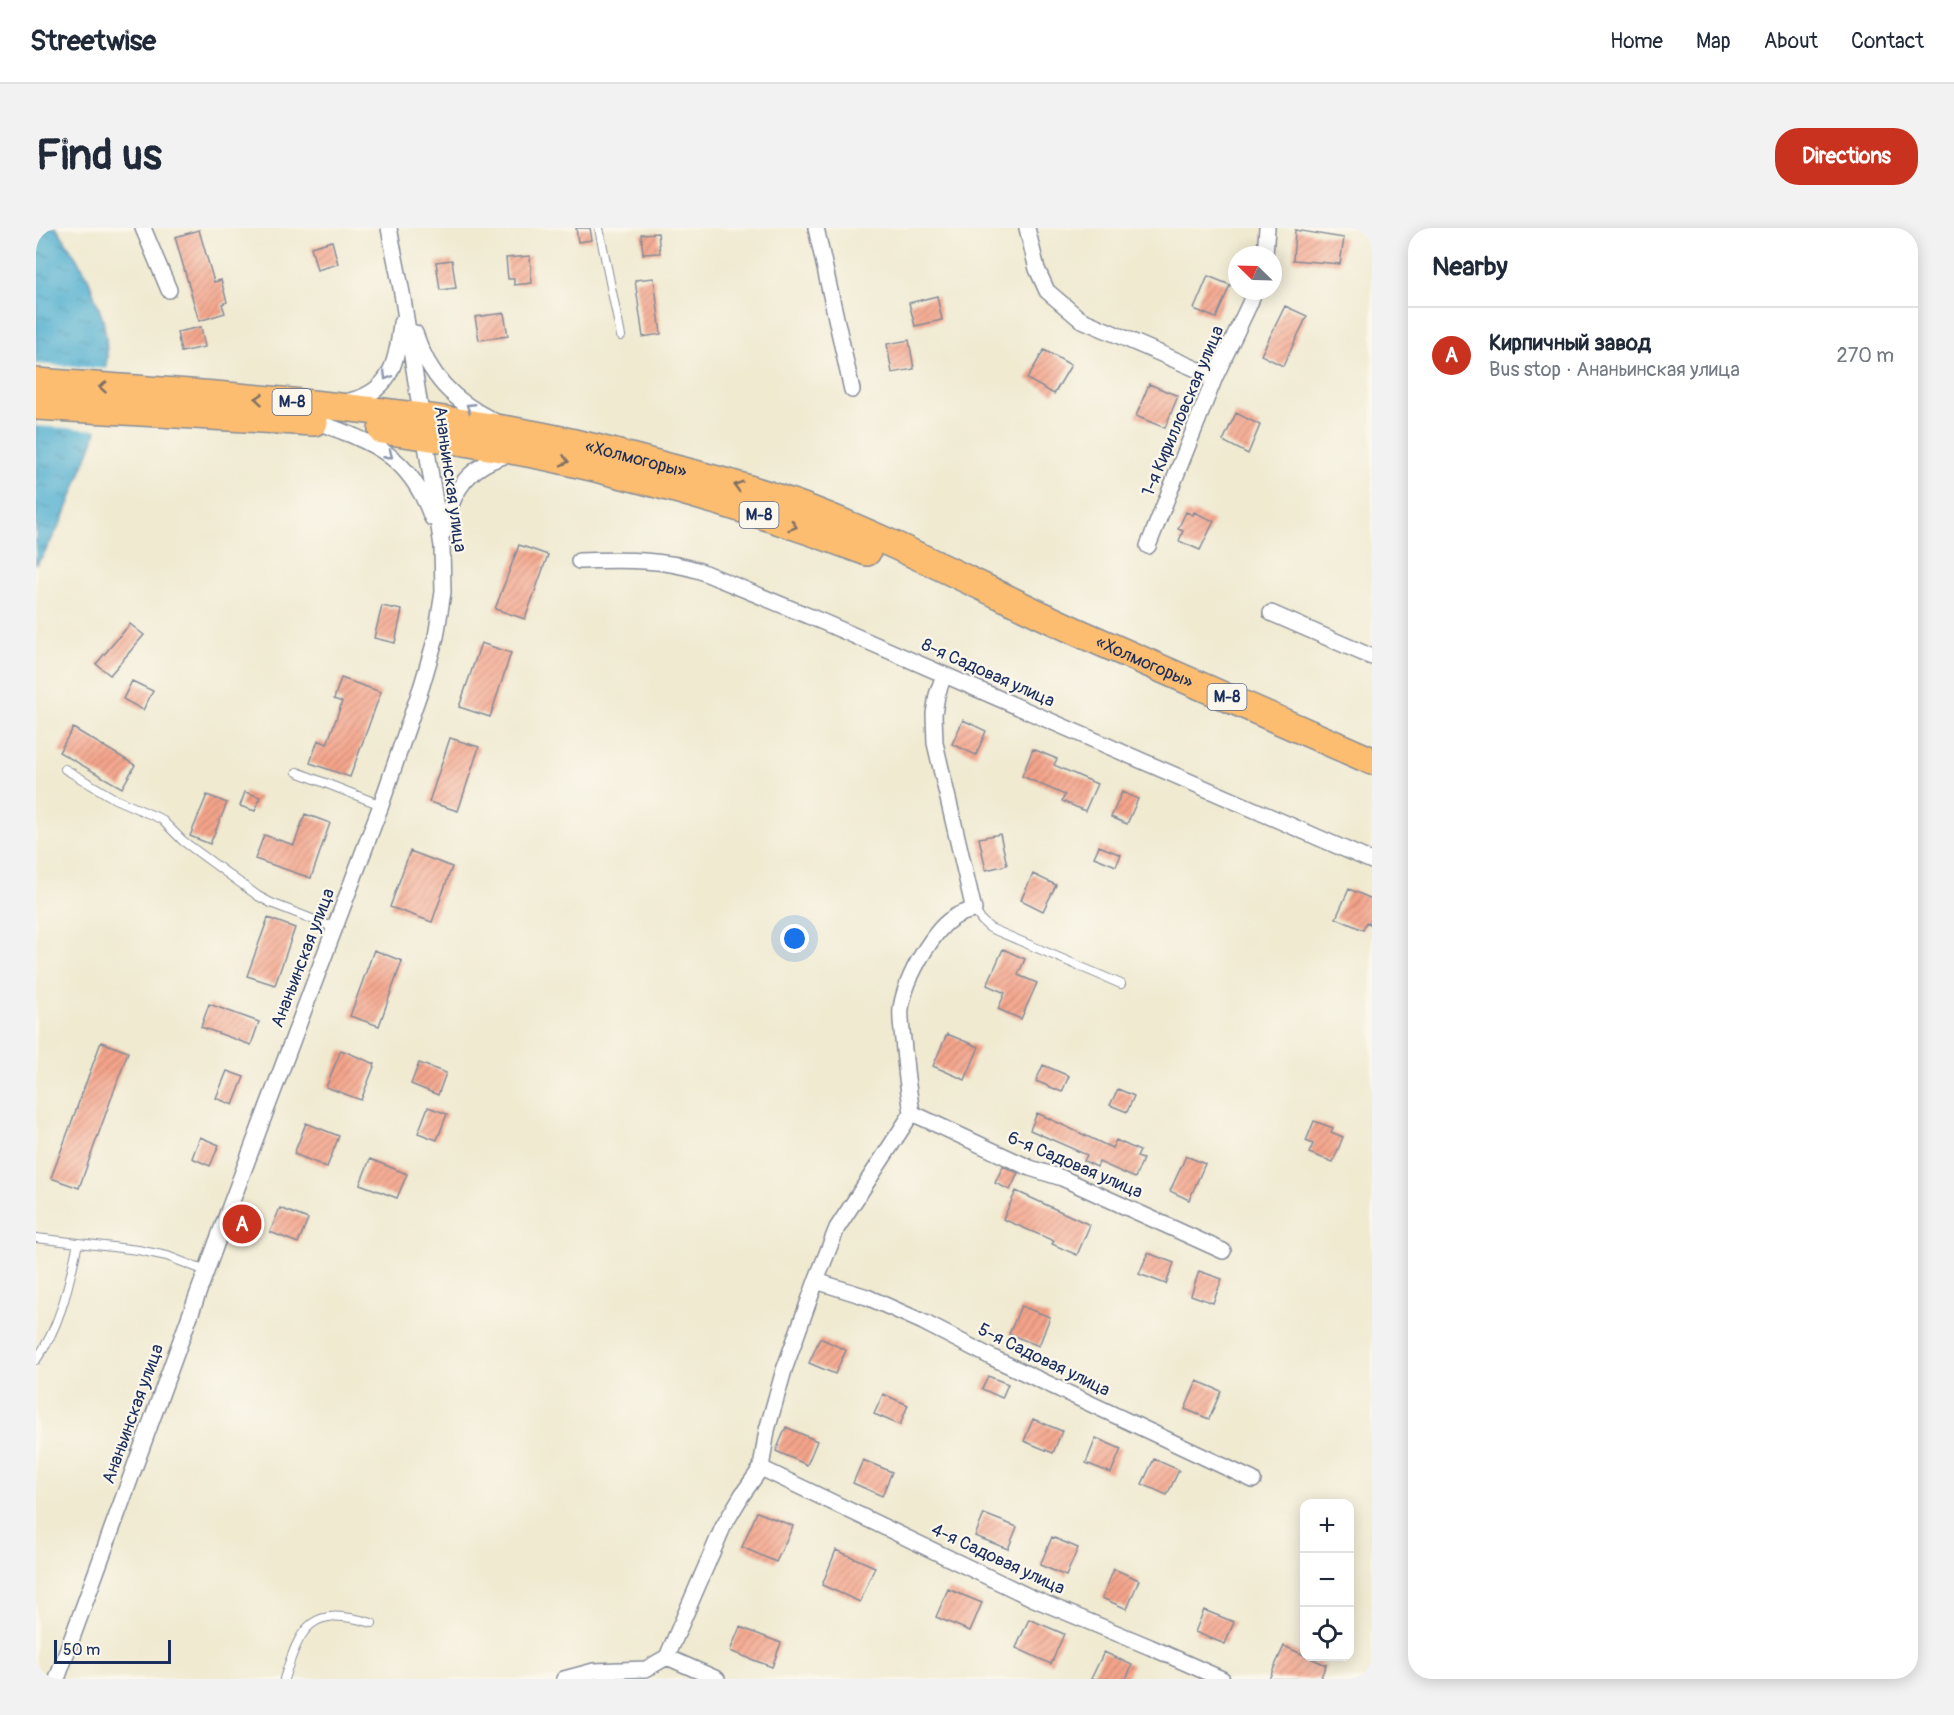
<!DOCTYPE html>
<meta charset="utf-8">
<style>
:root{--surface:#fff;--page:#f2f2f3;--text:#1f2937;--muted:#747a83;--line:#e0e1e3;--accent:#c8321e}
body{margin:0;font-family:Pangolin,sans-serif;background:var(--page);color:var(--text)}
.controls{position:absolute;right:18px;bottom:18px;display:grid;overflow:hidden;border-radius:12px;box-shadow:0 3px 15px #0003}
.controls button{width:54px;height:54px;display:grid;place-items:center;padding:0;border:0;border-bottom:2px solid var(--line);background:var(--surface);color:var(--text);font:30px sans-serif}
.compass{position:absolute;left:1192px;top:18px;width:54px;height:54px;border-radius:50%;background:var(--surface);box-shadow:0 3px 15px #0003;rotate:293deg}
.scale{position:absolute;left:18px;bottom:15px;width:117px;box-sizing:border-box;padding-left:6px;border:3px solid #1b2f5e;border-top:0;font-size:16px;line-height:21px;white-space:nowrap;color:#1b2f5e;-webkit-text-stroke:4px #fbf7ec;paint-order:stroke}
.you{position:absolute;left:759px;top:711px;width:21px;height:21px;margin:-15px;border:4px solid #fff;border-radius:50%;background:#1a73e8;box-shadow:0 0 0 9px #1a73e833}
.badge{display:grid;place-items:center;width:39px;height:39px;border-radius:50%;background:var(--accent);color:#fff;font-size:20px;font-weight:700}
.pin{position:absolute;translate:-50% -50%;border:3px solid #fff;box-shadow:0 2px 6px #0006}
.list{margin:0;padding:0;list-style:none}
h2{display:flex;justify-content:space-between;align-items:center;height:78px;margin:0;padding:0 24px;font-size:26px}
h2 small{font-size:20px;font-weight:400;color:var(--muted)}
.list li{display:grid;grid-template-columns:39px 1fr auto;gap:18px;align-items:center;box-sizing:border-box;height:96px;padding:0 24px;border-top:2px solid var(--line)}
.list b{display:block;font-size:22px;white-space:nowrap}
.list p{margin:0;font-size:20px;white-space:nowrap;color:var(--muted)}
.list em{font-size:20px;font-style:normal;color:var(--muted)}
.icon{flex:none;width:33px;height:33px;fill:none;stroke:currentColor;stroke-width:2;stroke-linecap:round;stroke-linejoin:round}
.map{position:relative;flex:none;width:1336px;height:1451px;overflow:hidden;border-radius:24px}
header{display:flex;align-items:center;gap:36px;box-sizing:border-box;height:84px;padding:0 30px;background:var(--surface);border-bottom:2px solid var(--line)}
header strong{font-size:28px}
nav{display:flex;gap:33px;margin-inline-start:auto;font-size:21px}
.intro{display:flex;align-items:center;justify-content:space-between;box-sizing:border-box;height:144px;padding:0 36px}
h1{margin:0;font-size:42px}
.button{padding:15px 27px;border-radius:24px;background:var(--accent);color:#fff;font-size:21px;font-weight:700}
main{display:flex;gap:36px;padding:0 36px}
aside{flex:1;background:var(--surface);border-radius:24px;box-shadow:0 3px 15px #0003}
.map>svg:first-child{display:block}
</style>
<header>
<strong>Streetwise</strong>
<nav><a>Home</a><a>Map</a><a>About</a><a>Contact</a></nav>
</header>
<div class="intro"><h1>Find us</h1><a class="button">Directions</a></div>
<main>
<div class="map">
<svg width="1336" height="1451" viewBox="0 0 1336 1451">
<defs>
<pattern id="water-ripples" width="26" height="14" patternUnits="userSpaceOnUse" patternTransform="scale(1.5)"><rect width="26" height="14" fill="#52b0d0"/><path d="M2 4q2-2 4 0t4 0M15 11q2-2 4 0t4 0" fill="none" stroke="#4390ac"/></pattern>
<pattern id="building-hatch" width="6" height="6" patternUnits="userSpaceOnUse" patternTransform="scale(1.5)"><rect width="6" height="6" fill="#f5a48a"/><path d="M-1 1l2-2M0 6l6-6M5 7l2-2" fill="none" stroke="#c68674"/></pattern>
</defs>
<rect width="100%" height="100%" fill="#fbf7ec"/>
<filter id="ink" filterUnits="userSpaceOnUse"><feTurbulence type="fractalNoise" baseFrequency=".0167" numOctaves="2"/><feDisplacementMap in="SourceGraphic" scale="12" xChannelSelector="R" yChannelSelector="G"/><feConvolveMatrix kernelMatrix="1 2 1 2 8 2 1 2 1" color-interpolation-filters="sRGB"/></filter>
<filter id="wash" filterUnits="userSpaceOnUse"><feTurbulence type="fractalNoise" baseFrequency=".008" numOctaves="4" result="noise"/><feDisplacementMap in="SourceGraphic" scale="24" xChannelSelector="R" yChannelSelector="G"/><feGaussianBlur stdDeviation="1.35" result="paint"/><feColorMatrix in="noise" values="0 0 0 0 0 0 0 0 0 0 0 0 0 0 0 0 0 1.4 0 .05"/><feComposite in="paint" operator="in"/></filter>
<g filter="url(#wash)">
<rect width="100%" height="100%" fill="#f0ead1"/>
<path fill="url(#water-ripples)" stroke="#367097" stroke-width="1.5" d="M0 0H21L51 47 67 92 70 109 71 128 67 169 58 211 28 289 6 329 0 336Z"/>
<path fill="#f0ead1" d="M0 136 73 141 70 170 63 202 0 198Z"/>
<g id="blocks">
<path fill="url(#building-hatch)" d="M540 0H554L556 12 542 14Z
M163 2 178 54 185 52 191 74 186 76 189 85 163 93 139 9Z
M1259 2 1308 10 1304 36 1257 32Z
M622 5 624 25 607 26 605 6Z
M296 13 302 36 281 42 275 19Z
M494 28 496 55 478 57V51H472L470 30Z
M416 32 420 60 404 62 400 34Z
M1172 48 1194 57 1180 90 1158 81Z
M618 50 625 106 607 109 599 52Z
M901 68 906 92 879 98 873 75Z
M1249 78 1271 88 1247 138 1225 127Z
M468 85 472 108 443 112 439 89Z
M165 99 169 119 145 124 141 104Z
M873 112 878 141 856 145 851 116Z
M1008 122 1035 137 1018 166 991 151Z
M1113 156 1142 168 1129 200 1100 188Z
M1200 185 1224 197 1212 226 1187 213Z
M1150 284 1157 287 1158 284 1178 293 1164 322 1143 313 1147 303 1142 301Z
M483 317 512 327 489 391 459 381Z
M346 378 366 382 359 415 338 410Z
M94 396 108 407 74 447 60 436Z
M445 415 475 425 454 489 423 479Z
M305 450 345 464 314 549 274 535 282 512 291 516 306 474 298 471Z
M96 453 117 463 107 482 87 471Z
M927 492 950 503 940 527 916 516Z
M37 500 99 537 86 560 23 524Z
M414 510 443 519 422 583 393 574Z
M997 521 1021 531 1018 537 1061 556 1049 583 1026 573 1029 567 986 548Z
M209 564 224 569 219 583 204 578Z
M1086 564 1102 571 1091 596 1075 589Z
M171 567 191 575 174 616 154 608Z
M269 586 294 595 275 650 219 631 228 607 258 617Z
M964 606 971 637 950 642 943 610Z
M1063 618 1085 627 1080 638 1058 629Z
M374 623 416 639 396 694 354 679Z
M997 646 1020 657 1007 683 985 672Z
M1313 661 1336 671V697L1330 694 1327 702 1300 690Z
M232 690 259 700 239 757 211 748Z
M967 721 989 731 982 747 1001 755 985 791 962 781 969 765 951 757Z
M338 722 366 733 343 798 314 788Z
M173 776 223 794 215 817 165 799Z
M911 806 943 819 929 852 897 838Z
M65 814 92 824 43 960 15 950Z
M305 822 339 836 325 872 290 859Z
M383 835 410 845 402 867 375 856Z
M1007 837 1033 848 1026 864 1000 853Z
M191 843 208 849 197 877 180 870Z
M1082 861 1098 868 1091 884 1074 877Z
M392 879 411 886 401 912 382 905Z
M1001 885 1076 920 1080 912 1104 923 1101 929 1107 931 1099 950 1063 934 1061 939 1048 933 1051 927 994 902Z
M1278 893 1297 900 1295 904 1307 909 1297 934 1273 925 1277 916 1270 913Z
M270 895 303 908 291 939 258 926Z
M164 909 183 917 174 938 156 930Z
M1150 928 1169 936 1153 972 1134 963Z
M334 931 371 946 361 970 324 956Z
M967 938 982 945 974 962 959 955Z
M980 963 1054 997 1041 1027 1016 1016 1018 1013 967 991Z
M244 980 272 991 262 1015 234 1004Z
M1112 1025 1138 1035 1130 1056 1103 1046Z
M1163 1043 1186 1051 1177 1075 1155 1067Z
M985 1078 1014 1089 1003 1118 973 1106Z
M784 1110 810 1122 799 1146 773 1135Z
M952 1148 972 1156 966 1170 946 1161Z
M1161 1153 1185 1163 1173 1191 1149 1181Z
M847 1166 872 1177 864 1197 838 1186Z
M997 1191 1026 1203 1017 1225 988 1213Z
M750 1199 781 1213 771 1237 740 1223Z
M1060 1210 1085 1221 1075 1245 1050 1235Z
M1118 1231 1143 1242 1131 1267 1106 1256Z
M827 1232 856 1244 846 1268 817 1255Z
M721 1284 757 1298 740 1334 706 1319Z
M948 1286 981 1299 972 1321 939 1308Z
M1016 1309 1042 1320 1030 1348 1004 1337Z
M800 1322 839 1339 824 1374 786 1357Z
M1078 1341 1103 1352 1091 1381 1066 1370Z
M912 1361 946 1375 934 1403 900 1389Z
M1168 1382 1198 1394 1189 1416 1159 1404Z
M993 1391 1028 1406 1015 1436 980 1420Z
M704 1399 745 1415 736 1439 694 1423Z
M1248 1418 1290 1437 1284 1451H1233Z
M1068 1424 1096 1437 1090 1451H1055Z"/>
</g>
</g>
<g filter="url(#ink)">
<use href="#blocks" fill-opacity="0" stroke="#868c98" stroke-width="1.5"/>
<g fill="none" stroke-linecap="round" stroke-linejoin="round">
<defs>
<path id="lane" d="M563 0 585 108
M29 541 79 571 125 591 147 613 222 668 235 675 299 700
M261 544 345 577
M938 682 946 693 954 700 1085 756
M0 1010 102 1022 131 1028 170 1043
M0 1132C25 1098 33 1055 42 1015
M248 1451C265 1397 275 1377 336 1395"/>
<path id="street" d="M107 0 133 62
M780 0 816 162
M991 0 1001 41 1011 63 1044 91 1179 149
M1229 27 1231 0
M379 105C393 148 417 173 458 193
M309 174C354 166 361 136 365 95
M281 194C339 215 374 228 396 290
M408 304C415 262 433 236 476 226
M1112 318 1179 149 1214 75 1218 63
M543 333C585 332 624 330 664 343L787 394 1336 633
M1235 385 1336 429
M876 885 994 940 1026 950 1187 1023
M780 1053 831 1069 887 1094 957 1130 1217 1252
M725 1240 996 1370 1114 1419 1186 1451
M631 1429 681 1451
M21 1451 190 989 345 577 386 457 400 409 407 364 406 318 366 65 353 0
M528 1451 558 1443 610 1441 631 1429 687 1299 706 1267 725 1240 731 1202 748 1142 780 1053 801 1000 876 885C872 861 869 837 867 812 866 802 864 790 865 780 869 756 881 733 895 713 906 697 918 685 938 682L899 515 898 486 901 467 908 447"/>
<g id="highway">
<path id="s1" d="M0 154C162 165 324 176 484 204 532 212 580 225 628 238 671 249 714 260 756 275 856 311 949 362 1046 406 1142 449 1239 491 1336 533"/>
<path d="M0 178 278 194"/>
<path d="M346 202C403 210 460 218 517 230 623 254 729 285 831 324"/>
</g>
</defs>
<use href="#lane" stroke="#868c98" stroke-width="10"/>
<use href="#street" stroke="#868c98" stroke-width="18"/>
<use href="#highway" stroke="#868c98" stroke-width="30"/>
<use href="#lane" stroke="#fff" stroke-width="8"/>
<use href="#street" stroke="#fff" stroke-width="15"/>
<use href="#highway" stroke="#fcbd6f" stroke-width="27"/>
</g>
<defs><path id="oneway-chevron" d="M-2-3.5L2.5 0L-2 3.5" fill="none" stroke-width="1.6" stroke-linecap="round" stroke-linejoin="round" transform="scale(1.5)"/></defs>
<g stroke="#8d97ae">
<use href="#oneway-chevron" transform="translate(351 148) rotate(121)"/>
<use href="#oneway-chevron" transform="translate(434 179) rotate(-147)"/>
<use href="#oneway-chevron" transform="translate(353 227) rotate(38)"/>
</g>
<g stroke="#806f66">
<use href="#oneway-chevron" transform="translate(67 159) rotate(-176)"/>
<use href="#oneway-chevron" transform="translate(223 171) rotate(-175)"/>
<use href="#oneway-chevron" transform="translate(529 233) rotate(14)"/>
<use href="#oneway-chevron" transform="translate(702 258) rotate(-163)"/>
<use href="#oneway-chevron" transform="translate(757 298) rotate(18)"/>
</g>
</g>
<g text-anchor="middle" dominant-baseline="central" stroke-width="4.5" stroke-linejoin="round" paint-order="stroke">
<g fill="#fbf7ec" stroke="#5e6b89" stroke-width="1.5">
<rect x="236.5" y="161" width="39" height="26" rx="4.5"/>
<rect x="703.5" y="274" width="39" height="26" rx="4.5"/>
<rect x="1171.5" y="456" width="39" height="26" rx="4.5"/>
</g>
<g font-size="16" font-weight="bold" fill="#1b2f5e">
<text x="256" y="174">М-8</text>
<text x="723" y="287">М-8</text>
<text x="1191" y="469">М-8</text>
</g>
<g font-size="18" fill="#1b2f5e" stroke="#fbf7ec">
<text transform="translate(1147 183) rotate(-67)">1-я Кирилловская улица</text>
<text stroke="none"><textPath href="#s1" startOffset="606">«Холмогоры»</textPath></text>
<text transform="translate(414 251) rotate(82)">Ананьинская улица</text>
<text stroke="none"><textPath href="#s1" startOffset="1155">«Холмогоры»</textPath></text>
<text transform="translate(952 445) rotate(24)">8-я Садовая улица</text>
<text transform="translate(267 730) rotate(-69)">Ананьинская улица</text>
<text transform="translate(1039 937) rotate(23)">6-я Садовая улица</text>
<text transform="translate(1008 1132) rotate(26)">5-я Садовая улица</text>
<text transform="translate(97 1186) rotate(-70)">Ананьинская улица</text>
<text transform="translate(962 1331) rotate(25)">4-я Садовая улица</text>
</g>
</g>
</svg>
<div class="controls">
<button>+</button>
<button>−</button>
<button><svg class="icon" aria-label="locate" viewBox="0 0 24 24"><circle cx="12" cy="12" r="6"/><path d="M12 2v4M12 18v4M2 12h4M18 12h4"/></svg></button>
</div>
<svg class="compass" viewBox="-18 -18 36 36"><path d="M0-13l5 13h-10z" fill="#e53935"/><path d="M0 13l5-13h-10z" fill="#747a83"/></svg>
<div class="scale">50 m</div>
<div class="you"></div>
<div class="pin badge" style="left:206px;top:996px">A</div>
</div>
<aside>
<h2>Nearby<small></small></h2>
<ul class="list">
<li><span class="badge">A</span><div><b>Кирпичный завод</b><p>Bus stop · Ананьинская улица</p></div><em>270 m</em></li>
</ul>
</aside>
</main>
